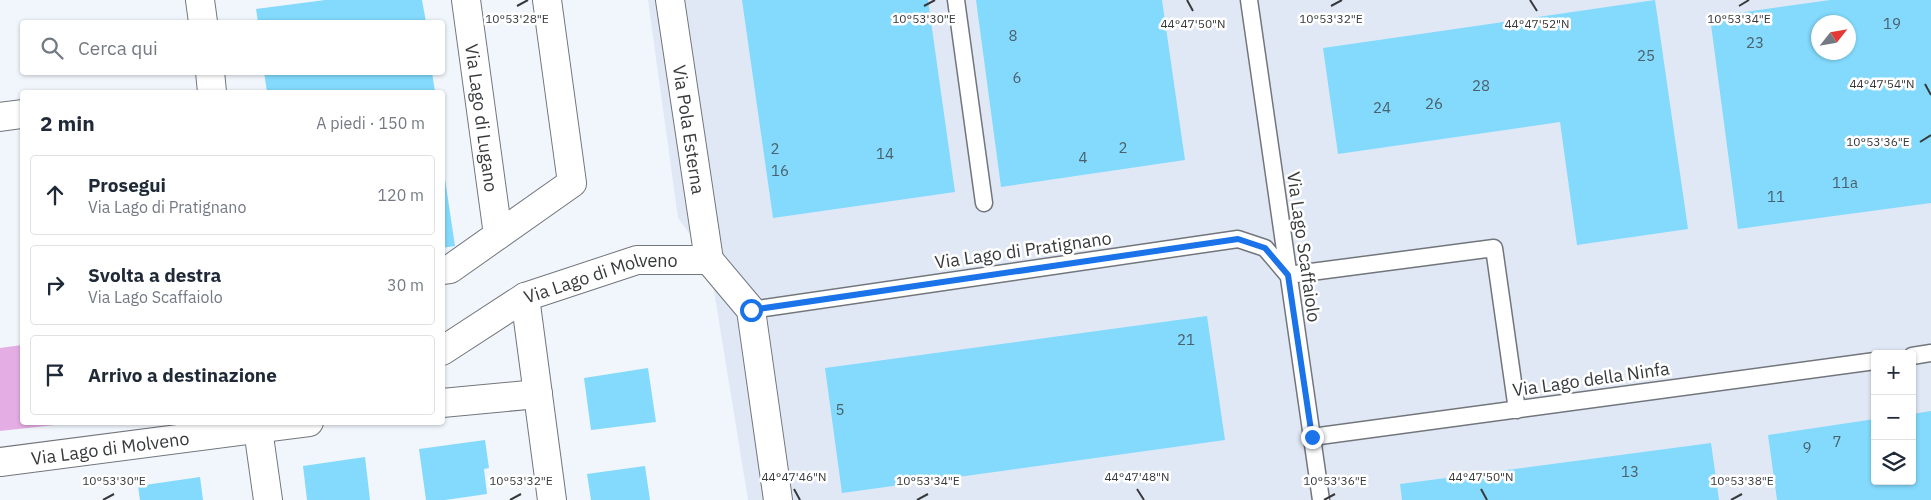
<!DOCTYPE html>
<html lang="it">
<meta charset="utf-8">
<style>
:root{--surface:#fff;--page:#f6f6f7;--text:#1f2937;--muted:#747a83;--line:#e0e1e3}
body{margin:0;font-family:"IBM Plex Sans",sans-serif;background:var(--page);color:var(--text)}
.controls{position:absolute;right:15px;bottom:15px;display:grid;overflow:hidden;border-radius:5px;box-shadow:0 1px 4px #0004}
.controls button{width:45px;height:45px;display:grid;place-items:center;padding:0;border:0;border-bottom:1px solid var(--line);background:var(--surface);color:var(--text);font:25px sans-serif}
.compass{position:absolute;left:1811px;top:15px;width:45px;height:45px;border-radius:50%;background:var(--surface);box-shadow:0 1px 4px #0004;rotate:59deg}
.stop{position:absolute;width:15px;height:15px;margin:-11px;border:4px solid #1a73e8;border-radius:50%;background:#fff}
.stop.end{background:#1a73e8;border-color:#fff;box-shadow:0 1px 5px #0008}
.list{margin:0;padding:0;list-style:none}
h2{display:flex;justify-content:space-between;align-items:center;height:65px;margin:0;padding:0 20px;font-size:21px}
h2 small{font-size:16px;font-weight:400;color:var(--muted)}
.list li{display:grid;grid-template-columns:32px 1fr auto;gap:15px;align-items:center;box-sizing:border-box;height:80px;margin:0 10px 10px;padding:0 10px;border:1px solid var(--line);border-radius:5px}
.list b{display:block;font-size:19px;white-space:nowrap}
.list p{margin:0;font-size:16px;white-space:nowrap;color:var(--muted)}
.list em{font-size:16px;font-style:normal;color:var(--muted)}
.icon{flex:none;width:28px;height:28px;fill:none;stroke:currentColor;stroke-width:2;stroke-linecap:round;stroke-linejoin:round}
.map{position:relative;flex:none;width:1931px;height:500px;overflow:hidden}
.search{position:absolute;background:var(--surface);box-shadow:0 1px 4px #0004;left:20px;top:20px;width:425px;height:55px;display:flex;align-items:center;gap:12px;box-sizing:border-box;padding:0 18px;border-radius:5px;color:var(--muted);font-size:19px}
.panel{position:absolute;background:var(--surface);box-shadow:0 1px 4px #0004;left:20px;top:90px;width:425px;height:335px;border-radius:5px}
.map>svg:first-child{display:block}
</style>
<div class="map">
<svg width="1931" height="500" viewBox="0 0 1931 500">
<rect width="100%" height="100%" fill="#f1f6fd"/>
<path fill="#e0e8f5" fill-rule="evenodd" d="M648 0H1931V500H748L709 260 678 218ZM1818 22H1848V52H1818ZM1875 354H1912V481H1875Z"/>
<path fill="#e4aee5" d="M22 345V422L73 423 0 431V348Z"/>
<path fill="#83dafd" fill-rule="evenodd" d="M325 0H422L426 22H258L256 9Z
M742 0H928L955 192 773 218Z
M976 0H1162L1185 160 1001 187Z
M1655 0 1688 229 1577 245 1560 122 1338 154 1323 48Z
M1830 0H1931V203L1738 229 1710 17ZM1818 22H1848V52H1818Z
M264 72H432L435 92H267Z
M442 159 455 246 442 248Z
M1207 316 1225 440 842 493 825 368Z
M648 368 656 422 591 430 584 378Z
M1931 411V500H1777L1768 435 1875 419V481H1912V414Z
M485 440 489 468 484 469 487 494 445 500H426L419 449Z
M1711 443 1719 500H1402L1400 484Z
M365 457 370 500H307L303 466Z
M645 466 650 500H591L587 474Z
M200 477 203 500H140L138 486Z"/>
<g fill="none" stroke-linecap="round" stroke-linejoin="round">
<defs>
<path id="lane" d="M956 0 984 203
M1249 0 1321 500
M1288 275 1494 248 1517 410
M751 310 1238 239 1265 248 1288 275
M1912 356 1931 353
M1312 437 1875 361"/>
<g id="street">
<path d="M200 0 203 22"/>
<path id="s1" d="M466 0 498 235"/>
<path id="s2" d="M670 0 709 260"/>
<path d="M210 72 212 92"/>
<path d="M0 117 22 114"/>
<path d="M442 270 450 269 572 183 547 0"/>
<path d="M525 297 552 500"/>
<path d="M442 403 538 394"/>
<path d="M257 422 268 500"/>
</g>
<g id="secondary">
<path id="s3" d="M442 351 525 297 637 260H709L751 310 778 500"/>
<path id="s4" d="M0 462 309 422"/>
</g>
</defs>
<use href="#lane" stroke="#72767c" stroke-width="19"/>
<use href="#street" stroke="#72767c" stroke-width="30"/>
<use href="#secondary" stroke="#72767c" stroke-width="30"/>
<use href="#lane" stroke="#fff" stroke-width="16"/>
<use href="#street" stroke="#fff" stroke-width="28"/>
<use href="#secondary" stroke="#fff" stroke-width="28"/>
</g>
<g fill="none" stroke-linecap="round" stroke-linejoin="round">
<path stroke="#1a73e8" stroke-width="6" d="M751 310 1238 239 1265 248 1288 275 1312 437"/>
</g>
<path fill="none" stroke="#37393b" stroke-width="2" d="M1187 0 1193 11M1530 0 1537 11M517 6 528 0M924 6 935 0M1331 6 1342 0M1739 6 1749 0M1925 84 1931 95M1920 142 1931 135M794 489 800 500M1137 489 1144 500M1481 489 1487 500M103 500 114 494M510 500 521 494M917 500 928 494M1324 500 1335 494M1731 500 1742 494"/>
<g text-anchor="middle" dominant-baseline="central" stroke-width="5" stroke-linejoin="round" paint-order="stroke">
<g font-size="15" fill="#4a616c">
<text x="1892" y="23">19</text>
<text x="1013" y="35">8</text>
<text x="1755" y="42">23</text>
<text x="1646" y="55">25</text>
<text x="1017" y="77">6</text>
<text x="1481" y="85">28</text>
<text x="1434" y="103">26</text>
<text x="1382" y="107">24</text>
<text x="1123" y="147">2</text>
<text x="775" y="148">2</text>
<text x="885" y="153">14</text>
<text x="1083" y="157">4</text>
<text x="780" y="170">16</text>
<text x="1845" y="182">11a</text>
<text x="1776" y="196">11</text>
<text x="1186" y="339">21</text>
<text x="840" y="409">5</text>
<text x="1837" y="441">7</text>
<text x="1807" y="447">9</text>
<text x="1630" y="471">13</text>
</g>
<g font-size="18" fill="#37393b" stroke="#fff">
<text stroke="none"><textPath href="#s1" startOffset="119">Via Lago di Lugano</textPath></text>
<text stroke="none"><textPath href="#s2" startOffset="131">Via Pola Esterna</textPath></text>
<text transform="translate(1304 247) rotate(82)">Via Lago Scaffaiolo</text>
<text transform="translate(1023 250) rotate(-8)">Via Lago di Pratignano</text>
<text stroke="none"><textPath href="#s3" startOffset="178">Via Lago di Molveno</textPath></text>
<text transform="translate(1591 379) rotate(-8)">Via Lago della Ninfa</text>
<text stroke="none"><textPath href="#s4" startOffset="111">Via Lago di Molveno</textPath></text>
</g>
</g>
<g font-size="12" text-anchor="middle" fill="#37393b" stroke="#fff" stroke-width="5" stroke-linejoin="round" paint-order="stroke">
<text x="924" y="23">10°53'30"E</text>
<text x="517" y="23">10°53'28"E</text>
<text x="1331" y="23">10°53'32"E</text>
<text x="1739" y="23">10°53'34"E</text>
<text x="1193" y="28">44°47'50"N</text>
<text x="1537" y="28">44°47'52"N</text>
<text x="1882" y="88">44°47'54"N</text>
<text x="1878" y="146">10°53'36"E</text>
<text x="794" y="481">44°47'46"N</text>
<text x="1137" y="481">44°47'48"N</text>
<text x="1481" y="481">44°47'50"N</text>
<text x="114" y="485">10°53'30"E</text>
<text x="521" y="485">10°53'32"E</text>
<text x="928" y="485">10°53'34"E</text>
<text x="1335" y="485">10°53'36"E</text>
<text x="1742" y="485">10°53'38"E</text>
</g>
</svg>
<div class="controls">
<button>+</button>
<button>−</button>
<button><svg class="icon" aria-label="layers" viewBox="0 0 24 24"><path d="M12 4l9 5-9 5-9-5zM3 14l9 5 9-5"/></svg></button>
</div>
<svg class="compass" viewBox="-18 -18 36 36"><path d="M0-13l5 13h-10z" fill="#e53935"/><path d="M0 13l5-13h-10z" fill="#747a83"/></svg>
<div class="stop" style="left:751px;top:310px"></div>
<div class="stop end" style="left:1312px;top:437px"></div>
<div class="search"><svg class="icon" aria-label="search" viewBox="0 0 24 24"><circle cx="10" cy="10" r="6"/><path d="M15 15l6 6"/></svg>Cerca qui</div>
<section class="panel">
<h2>2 min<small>A piedi · 150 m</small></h2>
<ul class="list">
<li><svg class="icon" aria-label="ahead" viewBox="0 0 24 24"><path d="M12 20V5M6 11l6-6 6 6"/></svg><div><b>Prosegui</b><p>Via Lago di Pratignano</p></div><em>120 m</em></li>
<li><svg class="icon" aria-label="right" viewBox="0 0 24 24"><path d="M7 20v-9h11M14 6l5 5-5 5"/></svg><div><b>Svolta a destra</b><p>Via Lago Scaffaiolo</p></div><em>30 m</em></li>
<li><svg class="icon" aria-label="arrive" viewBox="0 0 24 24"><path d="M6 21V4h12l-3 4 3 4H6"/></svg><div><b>Arrivo a destinazione</b></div></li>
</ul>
</section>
</div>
